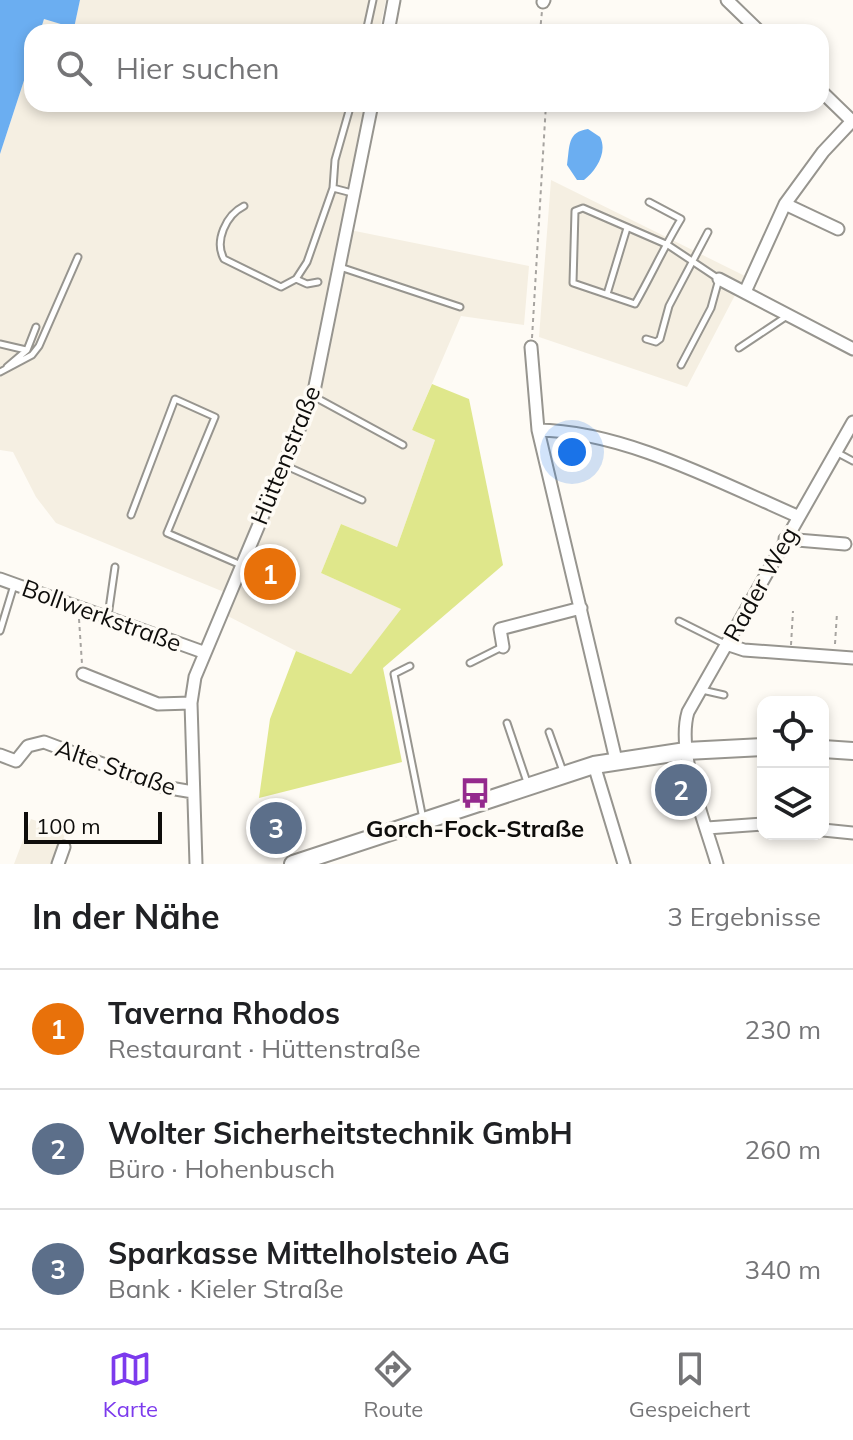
<!DOCTYPE html>
<html lang="de">
<meta charset="utf-8">
<style>
:root{--surface:#fff;--page:#f6f6f6;--text:#202124;--muted:#757577;--line:#e0e0e0;--accent:#7c3aed}
body{margin:0;font-family:Mulish,sans-serif;background:var(--page);color:var(--text)}
.controls{position:absolute;right:24px;bottom:24px;display:grid;overflow:hidden;border-radius:16px;box-shadow:0 4px 12px #0003}
.controls button{width:72px;height:72px;display:grid;place-items:center;padding:0;border:0;border-bottom:2px solid var(--line);background:var(--surface);color:var(--text);font:40px sans-serif}
.scale{position:absolute;left:24px;bottom:20px;width:138px;box-sizing:border-box;padding-left:8px;border:4px solid #0e0d0b;border-top:0;font-size:22px;line-height:28px;white-space:nowrap;color:#0e0d0b;-webkit-text-stroke:6px #fefbf5;paint-order:stroke}
.you{position:absolute;left:572px;top:452px;width:28px;height:28px;margin:-20px;border:6px solid #fff;border-radius:50%;background:#1a73e8;box-shadow:0 0 0 12px #1a73e833}
.badge{display:grid;place-items:center;width:52px;height:52px;border-radius:50%;background:var(--accent);color:#fff;font-size:26px;font-weight:700}
.pin{position:absolute;translate:-50% -50%;border:4px solid #fff;box-shadow:0 2px 8px #0006}
.list{margin:0;padding:0;list-style:none}
h2{display:flex;justify-content:space-between;align-items:center;height:104px;margin:0;padding:0 32px;font-size:34px}
h2 small{font-size:26px;font-weight:400;color:var(--muted)}
.list li{display:grid;grid-template-columns:52px 1fr auto;gap:24px;align-items:center;box-sizing:border-box;height:120px;padding:0 32px;border-top:2px solid var(--line)}
.list b{display:block;font-size:30px;white-space:nowrap}
.list p{margin:0;font-size:26px;white-space:nowrap;color:var(--muted)}
.list em{font-size:26px;font-style:normal;color:var(--muted)}
.icon{flex:none;width:44px;height:44px;fill:none;stroke:currentColor;stroke-width:2;stroke-linecap:round;stroke-linejoin:round}
.map{position:relative;flex:none;width:853px;height:864px;overflow:hidden}
.search{position:absolute;background:var(--surface);box-shadow:0 4px 12px #0003;left:24px;right:24px;top:24px;height:88px;display:flex;align-items:center;gap:20px;box-sizing:border-box;padding:0 28px;border-radius:24px;color:var(--muted);font-size:30px}
.sheet{height:464px;background:var(--surface)}
nav{display:flex;justify-content:space-around;align-items:center;box-sizing:border-box;height:112px;border-top:2px solid var(--line);background:var(--surface);font-size:22px;color:var(--muted)}
nav a{display:grid;justify-items:center;gap:4px}
nav .on{color:var(--accent)}
.map>svg:first-child{display:block}
</style>
<div class="map">
<svg width="853" height="864" viewBox="0 0 853 864">
<rect width="100%" height="100%" fill="#fefbf5"/>
<path fill="#f5efe2" d="M80 0H386L379 32H40L44 19 74 27Z
M32 56V104H365L340 228 529 266 524 325 461 316 412 430 435 440 397 547 341 524 321 573 402 609 351 674 296 651 216 610 224 592 56 523 36 497 13 452 0 450V154Z
M551 180 745 276 687 387 539 337Z
M31 819 66 831 55 864H14Z"/>
<path fill="#dfe78b" d="M432 384 469 399 503 565 383 668 402 762 259 798 270 719 296 651 351 674 401 609 321 573 341 524 397 547 435 440 412 430Z"/>
<path fill="#6baef1" d="M0 0H80L74 28 44 19 40 32H32V56L0 154Z
M588 129 600 137C608 152 596 171 584 180H577L567 165C570 146 567 132 588 129Z"/>
<g fill="none" stroke-linecap="round" stroke-linejoin="round">
<defs>
<path id="service" d="M366 32 373 0
M351 104 335 160 333 188 352 193
M649 202 681 219C664 247 651 276 635 304L573 283 575 211 583 208 668 245 719 279 711 308 681 365
M244 206C226 215 214 241 224 259L281 287 296 279 307 284 318 282
M340 267 460 307
M296 279 307 262 333 188
M607 294 627 228
M646 339 656 342 660 339 669 306 708 232
M0 344 26 350
M739 348 787 316
M7 367 27 350 36 327
M0 372 32 355 39 346 78 257
M313 396 403 445
M836 452 853 461
M284 465 362 500
M131 515 175 399 215 417 167 533 241 565
M108 616 115 567
M679 621 725 644
M0 631 14 585
M470 663 502 647
M410 666 394 674 423 819
M702 690 724 695
M507 723 528 785
M549 732 564 774"/>
<path id="minor" d="M727 0 760 32
M543 2 544 0
M388 32 394 0
M821 91 853 122
M785 204 838 229
M719 279 853 349
M745 292 785 204 823 152 852 121
M531 347 538 430 616 760
M538 430C623 431 719 482 797 516
M785 539 845 544
M0 579 203 652
M726 644 744 650 853 658
M503 647 500 629 581 608
M83 674 158 704 191 703
M0 755 16 761 28 746 44 742 164 787 193 792
M594 765 624 864
M707 828 763 824
M823 830 853 833
M58 864 64 847
M196 864 191 703 195 677 313 396 372 104
M717 864C705 822 676 753 688 712L853 422"/>
<path id="secondary" d="M823 749 853 751
M293 864 594 765 686 751 763 747"/>
</defs>
<use href="#service" stroke="#97958f" stroke-width="9"/>
<use href="#minor" stroke="#97958f" stroke-width="15"/>
<use href="#secondary" stroke="#97958f" stroke-width="20"/>
<path stroke="#a7a4a0" stroke-width="2" stroke-dasharray="4 4" stroke-linecap="butt" d="M540 32 542 11
M532 338 546 104
M79 619 82 664
M835 644 837 613
M791 645 793 611"/>
<use href="#service" stroke="#fff" stroke-width="5"/>
<use href="#minor" stroke="#fff" stroke-width="11"/>
<use href="#secondary" stroke="#fff" stroke-width="16"/>
</g>
<defs>
<symbol id="bus-bare" viewBox="-9 -9 18 18"><path d="M-5-6H5V4H4V6H2V4H-2V6H-4V4H-5ZM-3.5-4V0h7V-4ZM-3.5 1.2v1.5H-2V1.2ZM2 1.2v1.5H3.5V1.2Z" fill="#942a8d" stroke="#fefbf5" stroke-width="2.5" paint-order="stroke"/></symbol>
</defs>
<g fill-rule="evenodd">
<use href="#bus-bare" x="453" y="771" width="44" height="44"/>
</g>
<g text-anchor="middle" dominant-baseline="central" stroke-width="7" stroke-linejoin="round" paint-order="stroke">
<g font-size="24" fill="#0e0d0b" stroke="#fefbf5">
<text transform="translate(285 455) rotate(-68)">Hüttenstraße</text>
<text transform="translate(760 584) rotate(-61)">Rader Weg</text>
<text transform="translate(102 615) rotate(20)">Bollwerkstraße</text>
<text transform="translate(116 767) rotate(19)">Alte Straße</text>
</g>
<g font-size="24" font-weight="bold" fill="#0e0d0b" stroke="#fefbf5">
<text x="475" y="828">Gorch-Fock-Straße</text>
</g>
</g>
</svg>
<div class="controls">
<button><svg class="icon" aria-label="locate" viewBox="0 0 24 24"><circle cx="12" cy="12" r="6"/><path d="M12 2v4M12 18v4M2 12h4M18 12h4"/></svg></button>
<button><svg class="icon" aria-label="layers" viewBox="0 0 24 24"><path d="M12 4l9 5-9 5-9-5zM3 14l9 5 9-5"/></svg></button>
</div>
<div class="scale">100 m</div>
<div class="you"></div>
<div class="pin badge" style="left:270px;top:574px;background:#e8710a">1</div>
<div class="pin badge" style="left:681px;top:790px;background:#5c6f8a">2</div>
<div class="pin badge" style="left:276px;top:828px;background:#5c6f8a">3</div>
<div class="search"><svg class="icon" aria-label="search" viewBox="0 0 24 24"><circle cx="10" cy="10" r="6"/><path d="M15 15l6 6"/></svg>Hier suchen</div>
</div>
<section class="sheet">
<h2>In der Nähe<small>3 Ergebnisse</small></h2>
<ul class="list">
<li><span class="badge" style="background:#e8710a">1</span><div><b>Taverna Rhodos</b><p>Restaurant · Hüttenstraße</p></div><em>230 m</em></li>
<li><span class="badge" style="background:#5c6f8a">2</span><div><b>Wolter Sicherheitstechnik GmbH</b><p>Büro · Hohenbusch</p></div><em>260 m</em></li>
<li><span class="badge" style="background:#5c6f8a">3</span><div><b>Sparkasse Mittelholsteio AG</b><p>Bank · Kieler Straße</p></div><em>340 m</em></li>
</ul>
</section>
<nav>
<a class="on"><svg class="icon" aria-label="map" viewBox="0 0 24 24"><path d="M3 6l6-2 6 2 6-2v14l-6 2-6-2-6 2zM9 4v14M15 6v14"/></svg>Karte</a>
<a><svg class="icon" aria-label="directions" viewBox="0 0 24 24"><path d="M12 3l9 9-9 9-9-9zM9 14v-3h6M13 9l2 2-2 2"/></svg>Route</a>
<a><svg class="icon" aria-label="saved" viewBox="0 0 24 24"><path d="M7 4h10v16l-5-4-5 4z"/></svg>Gespeichert</a>
</nav>
